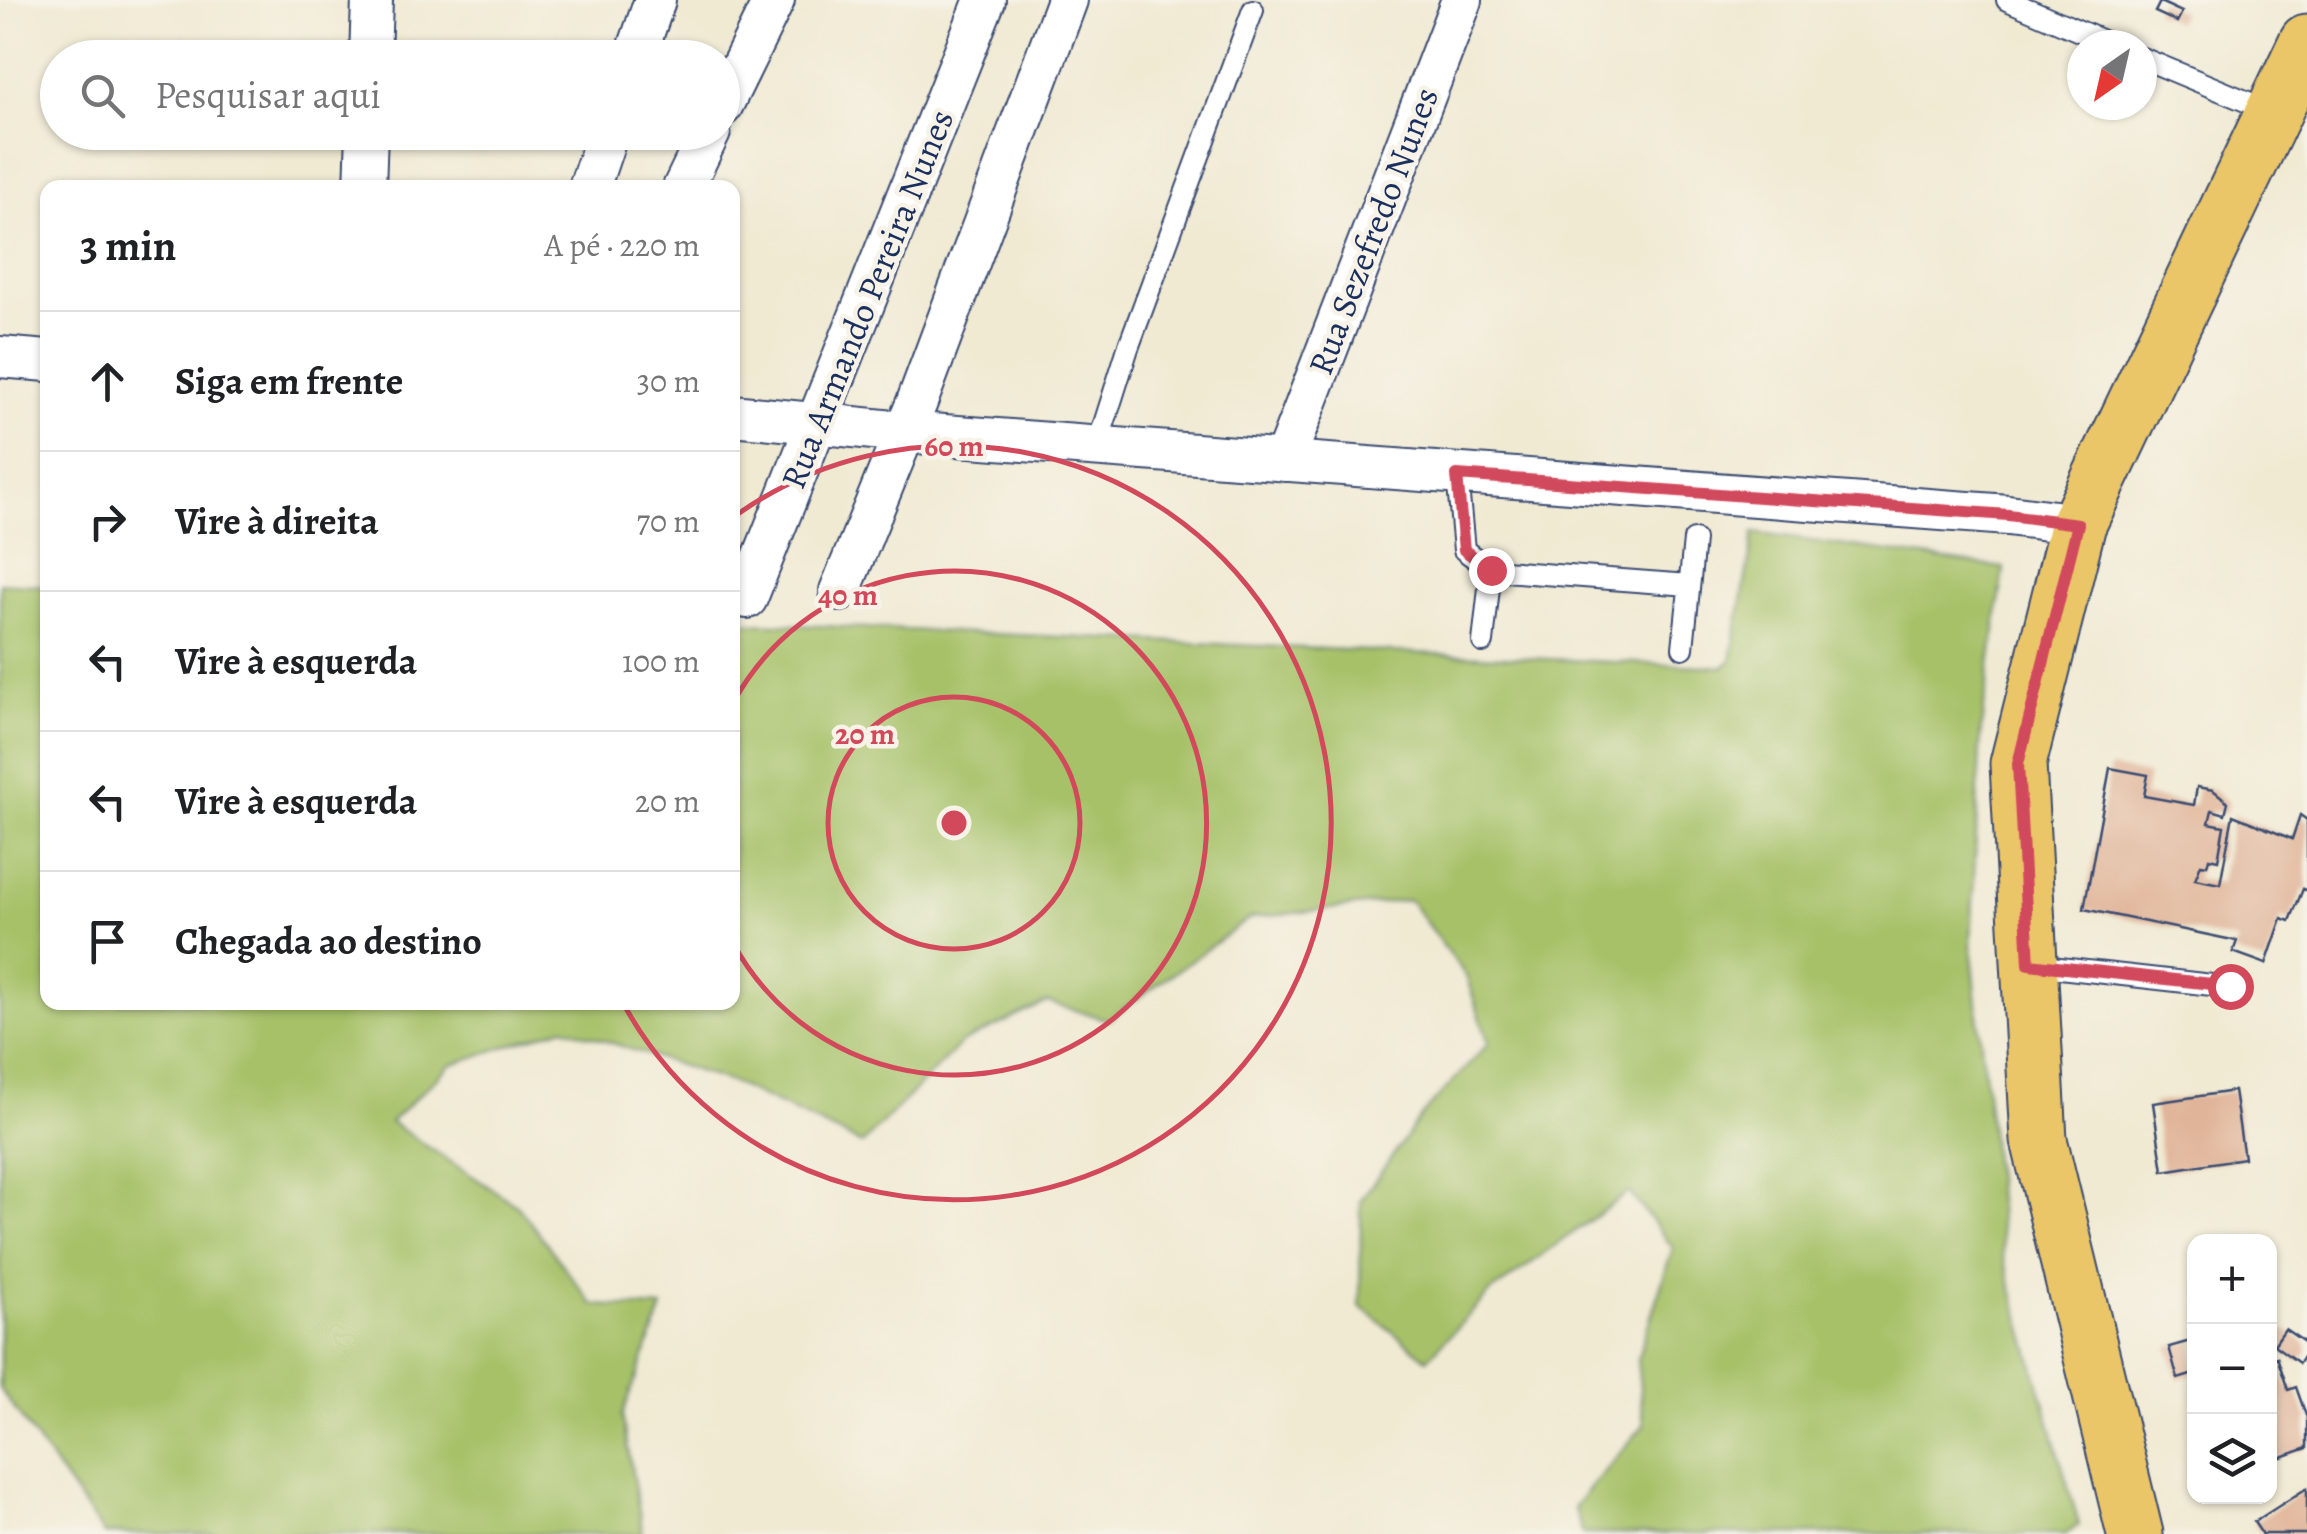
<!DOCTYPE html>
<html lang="pt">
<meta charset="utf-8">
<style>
:root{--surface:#fff;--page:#f6f6f6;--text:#202124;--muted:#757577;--line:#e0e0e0}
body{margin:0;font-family:Alegreya,serif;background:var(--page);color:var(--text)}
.controls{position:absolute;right:30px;bottom:30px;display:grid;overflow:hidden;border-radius:20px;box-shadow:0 2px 8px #0004}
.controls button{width:90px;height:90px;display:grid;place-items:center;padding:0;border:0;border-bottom:2px solid var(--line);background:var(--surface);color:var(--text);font:50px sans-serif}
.compass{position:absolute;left:2067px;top:30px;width:90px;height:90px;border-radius:50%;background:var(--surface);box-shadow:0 2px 8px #0004;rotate:214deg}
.stop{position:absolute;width:30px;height:30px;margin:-22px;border:8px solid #d1495b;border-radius:50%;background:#fff}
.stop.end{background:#d1495b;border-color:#fff;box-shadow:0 2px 10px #0008}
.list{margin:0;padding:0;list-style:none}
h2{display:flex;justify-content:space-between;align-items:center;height:130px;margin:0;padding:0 40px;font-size:42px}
h2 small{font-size:32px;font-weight:400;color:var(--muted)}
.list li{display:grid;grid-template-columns:65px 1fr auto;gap:30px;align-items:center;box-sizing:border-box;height:140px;padding:0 40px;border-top:2px solid var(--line)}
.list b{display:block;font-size:38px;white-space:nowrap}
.list em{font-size:32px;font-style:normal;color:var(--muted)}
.icon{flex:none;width:55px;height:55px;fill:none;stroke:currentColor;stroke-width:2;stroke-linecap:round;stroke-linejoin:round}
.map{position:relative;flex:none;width:2307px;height:1534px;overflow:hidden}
.search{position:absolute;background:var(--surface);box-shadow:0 2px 8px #0004;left:40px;top:40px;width:700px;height:110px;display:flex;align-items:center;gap:25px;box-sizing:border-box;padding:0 35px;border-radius:55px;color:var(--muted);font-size:38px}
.panel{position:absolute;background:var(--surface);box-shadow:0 2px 8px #0004;left:40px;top:180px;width:700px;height:830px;border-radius:20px}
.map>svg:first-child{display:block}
</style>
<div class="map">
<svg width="2307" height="1534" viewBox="0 0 2307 1534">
<rect width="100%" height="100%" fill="#f7f3e8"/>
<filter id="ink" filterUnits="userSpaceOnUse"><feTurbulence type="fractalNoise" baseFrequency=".01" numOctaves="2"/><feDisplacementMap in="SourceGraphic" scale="20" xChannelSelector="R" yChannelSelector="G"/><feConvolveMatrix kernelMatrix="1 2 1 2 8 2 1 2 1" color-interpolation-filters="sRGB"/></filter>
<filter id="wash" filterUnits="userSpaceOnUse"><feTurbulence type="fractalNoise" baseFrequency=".0048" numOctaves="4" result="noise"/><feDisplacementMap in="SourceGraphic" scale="40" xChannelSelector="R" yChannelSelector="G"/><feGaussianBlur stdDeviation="2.25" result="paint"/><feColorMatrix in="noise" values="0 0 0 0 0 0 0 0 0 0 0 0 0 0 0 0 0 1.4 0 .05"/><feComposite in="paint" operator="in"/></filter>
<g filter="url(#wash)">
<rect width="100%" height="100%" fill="#f0ead3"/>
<path fill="#a6c167" stroke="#607862" stroke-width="2.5" d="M1754 533 2004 568 1981 728 1971 944 2003 1257 2079 1525 2067 1534H1583L1574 1507 1644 1425 1637 1360 1673 1248 1629 1192 1490 1293 1427 1359 1360 1306 1361 1200 1422 1115 1489 1043 1466 976 1409 900 1250 918 1108 1020 1047 1002 961 1043 862 1144 733 1083 564 1027 450 1065 390 1122 518 1206 593 1305 663 1308 622 1415 643 1534H104L0 1389V583L47 586 48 1002H732L733 622 1724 667 1731 661Z"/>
<g id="blocks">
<path fill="#e0b498" d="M2160 2 2182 12 2177 22 2155 12Z
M2110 768 2148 775 2144 796 2194 805 2197 787 2213 790 2228 802 2225 814 2212 810 2209 823 2224 826 2218 860 2209 858 2207 865 2201 864 2195 879 2220 884 2233 815 2292 839 2300 815 2307 820V891L2303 889 2290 921 2282 918 2266 964 2233 952 2237 941 2084 909Z
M2234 1091 2244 1158 2163 1171 2153 1103Z
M2285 1329 2307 1344V1351L2299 1363 2274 1345Z
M2194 1340V1374L2178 1379 2169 1347Z
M2277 1357 2288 1390 2296 1387 2307 1418V1448L2270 1461V1360Z
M2307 1488V1534H2262L2254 1522Z"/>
</g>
</g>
<g filter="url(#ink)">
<use href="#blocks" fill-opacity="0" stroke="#3b4b70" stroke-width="2.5"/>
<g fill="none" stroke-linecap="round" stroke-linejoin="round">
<defs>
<path id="service" d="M2007 0 2112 45
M2142 58 2272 112
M1097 446 1128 348 1253 10
M1457 475 1464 550 1491 570 1689 585
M1483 642 1491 570
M1683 648 1694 540
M2033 965 2230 987"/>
<path id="minor" d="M370 58 372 0
M635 58 655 0
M722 106 774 0
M365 188 367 132
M589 188 608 132
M683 188 710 132
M0 357 48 361
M732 415 904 432 2008 515 2078 524
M1284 461 1462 0
M840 591 917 402 1067 0
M747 598 985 0"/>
<path id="primary" d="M2135 1534 2039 1140 2018 764 2078 524 2307 42"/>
</defs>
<use href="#service" stroke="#3b4b70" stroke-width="24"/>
<use href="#minor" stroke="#3b4b70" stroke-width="44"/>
<use href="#primary" stroke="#3b4b70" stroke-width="59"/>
<use href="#service" stroke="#fff" stroke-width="20"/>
<use href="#minor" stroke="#fff" stroke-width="40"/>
<use href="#primary" stroke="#ebc669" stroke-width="55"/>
</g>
</g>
<g fill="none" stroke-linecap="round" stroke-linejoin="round" filter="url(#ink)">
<path stroke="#d1495b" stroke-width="12" d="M1491 570 1464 550 1457 475 2008 515 2078 524 2018 764 2029 964 2230 986"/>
</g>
<g fill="none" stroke="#d1495b" stroke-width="5">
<circle cx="954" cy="823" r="126"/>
<path d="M733 703A252 252 0 1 1 733 943"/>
<path d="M735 516A377 377 0 1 1 623 1003"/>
</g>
<g text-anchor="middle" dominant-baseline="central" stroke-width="9" stroke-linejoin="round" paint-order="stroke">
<g font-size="35" fill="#1b2f5e" stroke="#f7f3e8">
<text transform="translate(1373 231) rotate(-69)">Rua Sezefredo Nunes</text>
<text transform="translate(867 299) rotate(-68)">Rua Armando Pereira Nunes</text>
</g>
</g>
<circle cx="954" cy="823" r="15" fill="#d1495b" stroke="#f7f3e8" stroke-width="5"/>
<g font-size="30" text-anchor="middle" font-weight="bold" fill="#d1495b" stroke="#f7f3e8" stroke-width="9" stroke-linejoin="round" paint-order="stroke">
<text x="954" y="456">60 m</text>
<text x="848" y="605">40 m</text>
<text x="865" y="744">20 m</text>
</g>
</svg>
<div class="controls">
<button>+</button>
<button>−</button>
<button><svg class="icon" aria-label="layers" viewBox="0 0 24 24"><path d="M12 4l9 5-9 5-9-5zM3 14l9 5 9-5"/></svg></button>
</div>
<svg class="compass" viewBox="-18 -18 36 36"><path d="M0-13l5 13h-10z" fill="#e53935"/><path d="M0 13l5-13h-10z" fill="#757577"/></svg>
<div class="stop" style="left:2230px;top:986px"></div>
<div class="stop end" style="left:1491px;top:570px"></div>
<div class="search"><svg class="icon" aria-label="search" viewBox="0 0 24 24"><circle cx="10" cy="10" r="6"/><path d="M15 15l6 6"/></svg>Pesquisar aqui</div>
<section class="panel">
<h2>3 min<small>A pé · 220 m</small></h2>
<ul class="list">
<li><svg class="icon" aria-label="ahead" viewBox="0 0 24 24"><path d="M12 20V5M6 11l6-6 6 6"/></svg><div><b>Siga em frente</b></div><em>30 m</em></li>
<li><svg class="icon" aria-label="right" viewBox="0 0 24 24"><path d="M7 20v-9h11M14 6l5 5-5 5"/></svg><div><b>Vire à direita</b></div><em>70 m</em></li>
<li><svg class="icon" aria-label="left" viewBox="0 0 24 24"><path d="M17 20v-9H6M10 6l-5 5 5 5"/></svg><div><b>Vire à esquerda</b></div><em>100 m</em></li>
<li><svg class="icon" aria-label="left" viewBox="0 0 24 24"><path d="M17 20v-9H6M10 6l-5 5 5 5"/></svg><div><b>Vire à esquerda</b></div><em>20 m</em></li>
<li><svg class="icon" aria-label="arrive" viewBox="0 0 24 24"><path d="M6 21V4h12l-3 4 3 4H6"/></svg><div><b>Chegada ao destino</b></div></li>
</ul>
</section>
</div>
